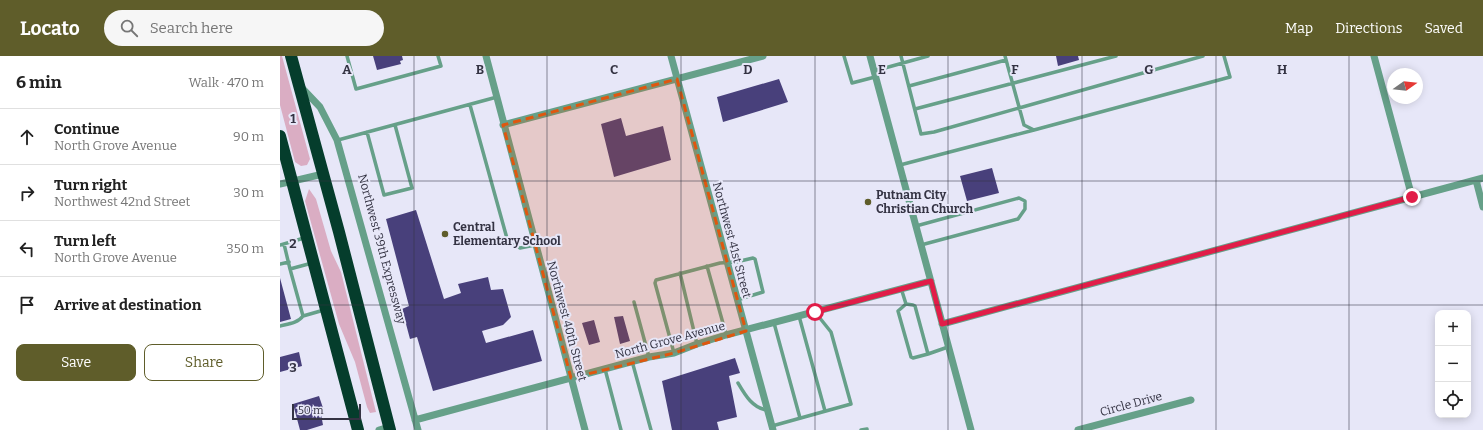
<!DOCTYPE html>
<meta charset="utf-8">
<style>
:root{--surface:#fff;--page:#f6f6f6;--text:#222;--muted:#767676;--line:#e0e0e0;--accent:#5f5d2a}
body{margin:0;font-family:Bitter,serif;background:var(--page);color:var(--text)}
.controls{position:absolute;right:12px;bottom:12px;display:grid;overflow:hidden;border-radius:8px;box-shadow:0 2px 10px #0003}
.controls button{width:36px;height:36px;display:grid;place-items:center;padding:0;border:0;border-bottom:1px solid var(--line);background:var(--surface);color:var(--text);font:20px sans-serif}
.compass{position:absolute;left:1107px;top:12px;width:36px;height:36px;border-radius:50%;background:var(--surface);box-shadow:0 2px 10px #0003;rotate:75deg}
.scale{position:absolute;left:12px;bottom:10px;width:69px;box-sizing:border-box;padding-left:4px;border:2px solid #343343;border-top:0;font-size:11px;line-height:14px;white-space:nowrap;color:#343343;-webkit-text-stroke:3px #e7e7f8;paint-order:stroke}
.stop{position:absolute;width:12px;height:12px;margin:-9px;border:3px solid #e11d48;border-radius:50%;background:#fff}
.stop.end{background:#e11d48;border-color:#fff;box-shadow:0 1px 4px #0008}
.list{margin:0;padding:0;list-style:none}
h2{display:flex;justify-content:space-between;align-items:center;height:52px;margin:0;padding:0 16px;font-size:17px}
h2 small{font-size:13px;font-weight:400;color:var(--muted)}
.list li{display:grid;grid-template-columns:26px 1fr auto;gap:12px;align-items:center;box-sizing:border-box;height:56px;padding:0 16px;border-top:1px solid var(--line)}
.list b{display:block;font-size:15px;white-space:nowrap}
.list p{margin:0;font-size:13px;white-space:nowrap;color:var(--muted)}
.list em{font-size:13px;font-style:normal;color:var(--muted)}
.actions{display:flex;gap:8px;padding:12px 16px}
.actions a{flex:1;padding:9px 0;border:1px solid var(--accent);border-radius:8px;text-align:center;font-size:14px;color:var(--accent)}
.actions .main{background:var(--accent);color:#fff}
.icon{flex:none;width:22px;height:22px;fill:none;stroke:currentColor;stroke-width:2;stroke-linecap:round;stroke-linejoin:round}
.map{position:relative;flex:none;width:1203px;height:374px;overflow:hidden}
header{display:flex;align-items:center;gap:24px;box-sizing:border-box;height:56px;padding:0 20px;background:var(--accent);color:#fff}
header strong{font-size:19px}
nav{display:flex;gap:22px;margin-inline-start:auto;font-size:14px}
.search{width:280px;height:36px;background:var(--page);display:flex;align-items:center;gap:10px;box-sizing:border-box;padding:0 14px;border-radius:22px;color:var(--muted);font-size:15px}
main{display:flex}
aside{flex:1;background:var(--surface)}
.map>svg:first-child{display:block}
</style>
<header>
<strong>Locato</strong>
<div class="search"><svg class="icon" aria-label="search" viewBox="0 0 24 24"><circle cx="10" cy="10" r="6"/><path d="M15 15l6 6"/></svg>Search here</div>
<nav><a>Map</a><a>Directions</a><a>Saved</a></nav>
</header>
<main>
<aside>
<h2>6 min<small>Walk · 470 m</small></h2>
<ul class="list">
<li><svg class="icon" aria-label="ahead" viewBox="0 0 24 24"><path d="M12 20V5M6 11l6-6 6 6"/></svg><div><b>Continue</b><p>North Grove Avenue</p></div><em>90 m</em></li>
<li><svg class="icon" aria-label="right" viewBox="0 0 24 24"><path d="M7 20v-9h11M14 6l5 5-5 5"/></svg><div><b>Turn right</b><p>Northwest 42nd Street</p></div><em>30 m</em></li>
<li><svg class="icon" aria-label="left" viewBox="0 0 24 24"><path d="M17 20v-9H6M10 6l-5 5 5 5"/></svg><div><b>Turn left</b><p>North Grove Avenue</p></div><em>350 m</em></li>
<li><svg class="icon" aria-label="arrive" viewBox="0 0 24 24"><path d="M6 21V4h12l-3 4 3 4H6"/></svg><div><b>Arrive at destination</b></div></li>
</ul>
<div class="actions"><a class="main">Save</a><a>Share</a></div>
</aside>
<div class="map">
<svg width="1203" height="374" viewBox="0 0 1203 374">
<rect width="100%" height="100%" fill="#e7e7f8"/>
<path fill="#daadc3" d="M0 0H2L30 103 27 109 21 110 15 106 0 49Z
M29 133 36 143 51 195 61 216 96 356 90 357 87 351 75 306 59 268 25 145Z"/>
<path fill="#48407b" d="M93 0H122L123 4 120 5 121 8 97 14Z
M776 0H798L799 4 778 10Z
M499 23 508 46 443 66 437 41Z
M341 62 346 80 383 70 391 104 334 121 321 68Z
M712 112 719 137 687 145 680 120Z
M136 154 164 243 181 237 178 228 208 221 211 234 223 233 231 261 223 269 202 275 206 287 253 274 262 305 153 335 137 281 130 283 122 253 129 250 106 163Z
M0 222 11 263 0 266Z
M343 260 350 285 340 288 334 261Z
M314 264 320 286 309 289 302 267Z
M19 296 22 310 0 316V301Z
M455 302 460 317 449 320 457 361 437 366 439 374H392L382 325Z
M39 340 43 352 40 353 43 369 27 374H20L13 348Z"/>
<g fill="none" stroke-linecap="round" stroke-linejoin="round">
<path stroke="#66a089" stroke-width="3.5" d="M67 0 76 33 161 10 158 0
M564 0 572 27 595 21
M621 0 641 78 654 76 923 0
M725 0 744 69 754 74
M594 15 648 0
M629 30 726 4
M190 49 228 186 240 192 255 189
M635 53 836 0
M87 76 104 139 132 132 115 69
M58 84 217 41
M620 109 754 74 950 21 944 0
M636 170 739 142 745 145V153L738 163 641 189
M4 188 10 213
M0 189 24 182
M32 207 10 213 23 260 44 254
M0 208 9 206
M427 210 446 278
M400 217 417 288
M621 232 626 248
M354 246 369 301
M626 248 633 249 635 250 648 298 633 302 631 301 618 255Z
M519 260 545 355
M494 267 520 362
M0 270C8 268 18 267 23 260
M394 297 375 227 376 224 440 207 456 206 473 202 475 203 483 236 457 244
M648 298 668 291
M352 305 371 374
M325 313 341 374
M458 327C465 339 473 353 488 354
M492 370 571 348 551 276 535 256
M581 374 587 373V374"/>
<path stroke="#66a089" stroke-width="7" d="M206 0 305 374
M391 0 493 374
M590 0 691 374
M1094 0 1132 141
M21 31 40 51 57 84 138 374
M223 69 483 0
M1196 124 1203 151
M0 128 43 118
M662 268 1203 122
M135 364 369 301 394 297 417 288 446 279 651 225
M99 374 109 371
M798 374 911 344"/>
<path stroke="#053d2c" stroke-width="12" d="M11 0 59 176 110 374
M0 80 78 374"/>
</g>
<g fill="none" stroke-linecap="round" stroke-linejoin="round">
<path stroke="#e11d48" stroke-width="5" d="M535 256 651 225 662 268 1132 141"/>
</g>
<path fill="#df570f" fill-opacity="0.2" stroke="#df570f" stroke-width="3" stroke-dasharray="8 5" stroke-linejoin="round" d="M397 23 466 275 394 297 291 322 223 69Z"/>
<path fill="none" stroke="#343343" stroke-width="1" stroke-opacity="0.55" d="M134 0V374M267 0V374M401 0V374M535 0V374M668 0V374M802 0V374M936 0V374M1069 0V374M0 125H1203M0 249H1203"/>
<g fill="#5f5d2a" stroke="#e7e7f8" stroke-width="1.5">
<circle cx="588" cy="146" r="4"/>
<circle cx="165" cy="178" r="4"/>
</g>
<g text-anchor="middle" dominant-baseline="central" stroke-width="4" stroke-linejoin="round" paint-order="stroke">
<g font-size="12" font-weight="bold" fill="#343343" stroke="#e7e7f8" text-anchor="start">
<text x="596" y="139">Putnam City<tspan x="596" dy="14">Christian Church</tspan></text>
<text x="173" y="171">Central<tspan x="173" dy="14">Elementary School</tspan></text>
</g>
<g font-size="12" fill="#343343" stroke="#e7e7f8">
<text transform="translate(452 184) rotate(75)">Northwest 41st Street</text>
<text transform="translate(102 193) rotate(75)">Northwest 39th Expressway</text>
<text transform="translate(287 265) rotate(75)">Northwest 40th Street</text>
<text transform="translate(390 284) rotate(-15)">North Grove Avenue</text>
<text transform="translate(851 348) rotate(-15)">Circle Drive</text>
</g>
</g>
<g font-size="13" text-anchor="middle" font-weight="bold" fill="#343343" stroke="#e7e7f8" stroke-width="4" stroke-linejoin="round" paint-order="stroke">
<text x="67" y="18">A</text>
<text x="200" y="18">B</text>
<text x="334" y="18">C</text>
<text x="468" y="18">D</text>
<text x="602" y="18">E</text>
<text x="735" y="18">F</text>
<text x="869" y="18">G</text>
<text x="1002" y="18">H</text>
<text x="13" y="67">1</text>
<text x="13" y="192">2</text>
<text x="13" y="316">3</text>
</g>
</svg>
<div class="controls">
<button>+</button>
<button>−</button>
<button><svg class="icon" aria-label="locate" viewBox="0 0 24 24"><circle cx="12" cy="12" r="6"/><path d="M12 2v4M12 18v4M2 12h4M18 12h4"/></svg></button>
</div>
<svg class="compass" viewBox="-18 -18 36 36"><path d="M0-13l5 13h-10z" fill="#e53935"/><path d="M0 13l5-13h-10z" fill="#767676"/></svg>
<div class="scale">50 m</div>
<div class="stop" style="left:535px;top:256px"></div>
<div class="stop end" style="left:1132px;top:141px"></div>
</div>
</main>
